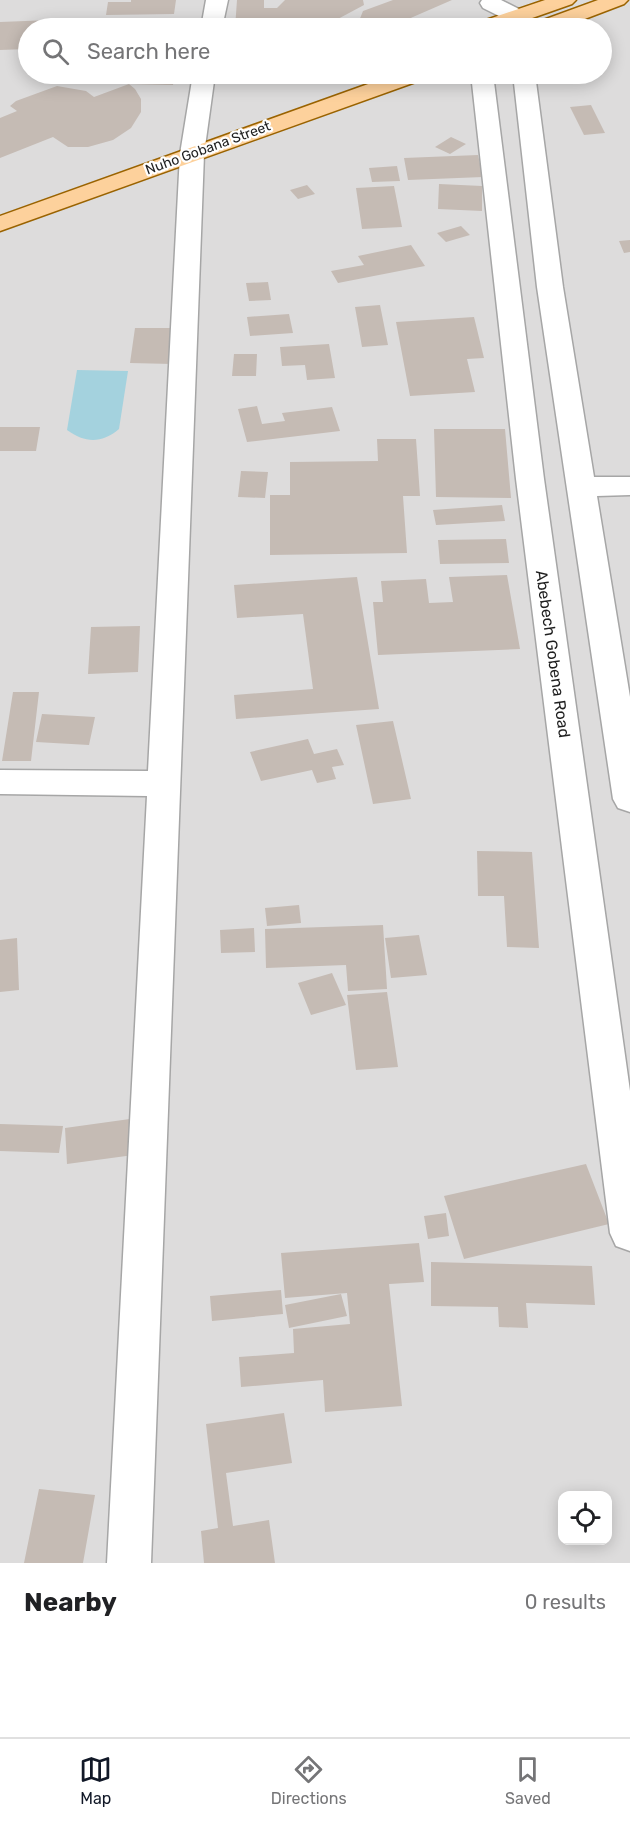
<!DOCTYPE html>
<style>
:root{--surface:#fff;--page:#f2f2f2;--text:#202124;--muted:#757577;--line:#e0e0e0;--accent:#111827}
body{margin:0;font-family:Rubik,sans-serif;background:var(--page);color:var(--text)}
.controls{position:absolute;right:18px;bottom:18px;display:grid;overflow:hidden;border-radius:12px;box-shadow:0 3px 15px #0003}
.controls button{width:54px;height:54px;display:grid;place-items:center;padding:0;border:0;border-bottom:2px solid var(--line);background:var(--surface);color:var(--text);font:30px sans-serif}
.list{margin:0;padding:0;list-style:none}
h2{display:flex;justify-content:space-between;align-items:center;height:78px;margin:0;padding:0 24px;font-size:26px}
h2 small{font-size:20px;font-weight:400;color:var(--muted)}
.icon{flex:none;width:33px;height:33px;fill:none;stroke:currentColor;stroke-width:2;stroke-linecap:round;stroke-linejoin:round}
.map{position:relative;flex:none;width:630px;height:1563px;overflow:hidden}
.search{position:absolute;background:var(--surface);box-shadow:0 3px 15px #0003;left:18px;right:18px;top:18px;height:66px;display:flex;align-items:center;gap:15px;box-sizing:border-box;padding:0 21px;border-radius:33px;color:var(--muted);font-size:22px}
.sheet{height:174px;background:var(--surface)}
nav{display:flex;justify-content:space-around;align-items:center;box-sizing:border-box;height:84px;border-top:2px solid var(--line);background:var(--surface);font-size:16px;color:var(--muted)}
nav a{display:grid;justify-items:center;gap:3px}
nav .on{color:var(--accent)}
.map>svg:first-child{display:block}
</style>
<div class="map">
<svg width="630" height="1563" viewBox="0 0 630 1563">
<rect width="100%" height="100%" fill="#f0ece5"/>
<path fill="#dddcdc" fill-rule="evenodd" d="M0 0H630V1563H0ZM28 28H602V74H28ZM562 1496H608V1540H562Z"/>
<path fill="#a4d2de" d="M77 370 128 371 119 429C101 444 85 443 67 430Z"/>
<path fill="#c5bbb4" d="M131 0H176L174 14 106 15 108 2H131Z
M237 0H264V8H277L285 0H363L364 5 321 28H295L277 19H261L260 28H235Z
M393 0H452L390 27 391 28H360L357 26 363 11Z
M51 20V28H28V49L0 50V22Z
M130 74H175L173 85 129 84Z
M129 84 135 89 141 99V112L131 128 113 140 88 147H68L53 137 0 158V118L17 111 10 106 16 101 57 86 86 91 94 97Z
M591 105 605 133 584 135 570 107Z
M451 137 466 144 450 154 435 147Z
M478 155 483 177 408 180 404 158Z
M397 166 400 181 372 182 369 168Z
M439 184 482 186V211L438 209Z
M307 185 315 194 298 199 290 190Z
M394 186 402 227 362 229 356 188Z
M461 226 470 235 446 242 437 233Z
M630 240V252L624 253 619 241Z
M411 245 425 266 338 283 331 271 364 265 358 256Z
M268 282 271 300 249 301 246 283Z
M380 305 388 345 362 347 355 307Z
M289 314 293 333 250 336 247 317Z
M474 317 484 358 467 359 475 392 410 396 396 322Z
M135 328H176L172 364 130 363Z
M329 344 335 378 307 380 305 365 282 366 280 347Z
M234 354H257L256 376H232Z
M257 406 262 424 285 421 282 413 332 407 340 431 247 442 238 409Z
M0 427H40L36 451H0Z
M434 429H505L511 498 436 497Z
M377 439H416L420 496H403L407 553 270 555V495H290V462L378 461Z
M241 471 268 472 265 498 238 497Z
M502 505 505 521 436 525 433 510Z
M506 539 509 563 440 564 438 540Z
M507 575 520 649 378 655 373 602H383L381 581 426 579 429 603 453 602 449 577Z
M357 577 379 709 236 719 234 695 313 689 303 614 237 618 234 585Z
M140 626 138 672 88 674 91 627Z
M13 692H39L31 761H2Z
M42 714 95 717 89 745 36 742Z
M393 721 411 799 373 804 356 725Z
M308 739 314 754 337 749 344 765 332 767 336 779 317 783 312 770 261 781 250 752Z
M477 851 532 852 539 948 507 947 504 896H478Z
M299 905 301 923 267 926 265 908Z
M383 925 387 989 348 991 346 965 266 968 265 929Z
M254 928 255 952 221 953 220 930Z
M419 935 427 975 391 978 385 938Z
M17 938 19 990 0 992V940Z
M332 973 346 1005 311 1015 298 983Z
M387 992 398 1067 356 1070 347 995Z
M137 1118 141 1154 67 1164 65 1128Z
M0 1124 63 1126 59 1153 0 1151Z
M586 1164 609 1224 464 1259 444 1196Z
M446 1213 449 1236 428 1239 424 1216Z
M419 1243 424 1282 389 1284 402 1406 325 1412 323 1380 241 1387 239 1357 294 1353 293 1329 350 1324 347 1293 285 1298 281 1253Z
M431 1262 592 1266 595 1305 526 1303 528 1328 499 1327 498 1307 431 1306Z
M281 1290 283 1314 212 1321 210 1296Z
M341 1294 347 1316 289 1328 285 1305Z
M284 1413 292 1463 226 1473 233 1526 269 1520 275 1563H204L201 1531 218 1528 206 1424Z
M39 1489 95 1495 83 1563H24Z"/>
<g fill="none" stroke-linecap="round" stroke-linejoin="round">
<defs>
<path id="minor" d="M206 0H228L222 28H201Z
M482 0H501L525 12 530 28H509L507 20 483 8 480 3Z
M193 74H215L204 154 151 1563H107L147 796 0 794V770L148 771 180 154Z
M471 74H493L544 479 630 1091V1251L616 1246 610 1233 516 479Z
M513 74H535L563 287 594 477H630V495L597 496 630 697V812L618 808 613 799 537 287Z"/>
<path id="major" d="M545 0H576L572 4 504 28H474L477 23Z
M598 0H628L624 4 561 28H532L535 23Z
M396 74H427L424 79 0 231V216Z"/>
</defs>
<use href="#minor" stroke="#a6a6a6" stroke-width="3"/>
<use href="#major" stroke="#9a6300" stroke-width="3"/>
<use href="#minor" fill="#fff" fill-rule="evenodd"/>
<use href="#major" fill="#fdd19c" fill-rule="evenodd"/>
</g>
<g text-anchor="middle" dominant-baseline="central" stroke-width="4.5" stroke-linejoin="round" paint-order="stroke">
<g font-size="14" fill="#1f1f1f" stroke="#fff">
<text transform="translate(208 148) rotate(-20)">Nuho Gobana Street</text>
</g>
<g font-size="16" fill="#1f1f1f" stroke="#fff">
<text transform="translate(553 654) rotate(82)">Abebech Gobena Road</text>
</g>
</g>
</svg>
<div class="controls">
<button><svg class="icon" aria-label="locate" viewBox="0 0 24 24"><circle cx="12" cy="12" r="6"/><path d="M12 2v4M12 18v4M2 12h4M18 12h4"/></svg></button>
</div>
<div class="search"><svg class="icon" aria-label="search" viewBox="0 0 24 24"><circle cx="10" cy="10" r="6"/><path d="M15 15l6 6"/></svg>Search here</div>
</div>
<section class="sheet">
<h2>Nearby<small>0 results</small></h2>
<ul class="list">
</ul>
</section>
<nav>
<a class="on"><svg class="icon" aria-label="map" viewBox="0 0 24 24"><path d="M3 6l6-2 6 2 6-2v14l-6 2-6-2-6 2zM9 4v14M15 6v14"/></svg>Map</a>
<a><svg class="icon" aria-label="directions" viewBox="0 0 24 24"><path d="M12 3l9 9-9 9-9-9zM9 14v-3h6M13 9l2 2-2 2"/></svg>Directions</a>
<a><svg class="icon" aria-label="saved" viewBox="0 0 24 24"><path d="M7 4h10v16l-5-4-5 4z"/></svg>Saved</a>
</nav>
